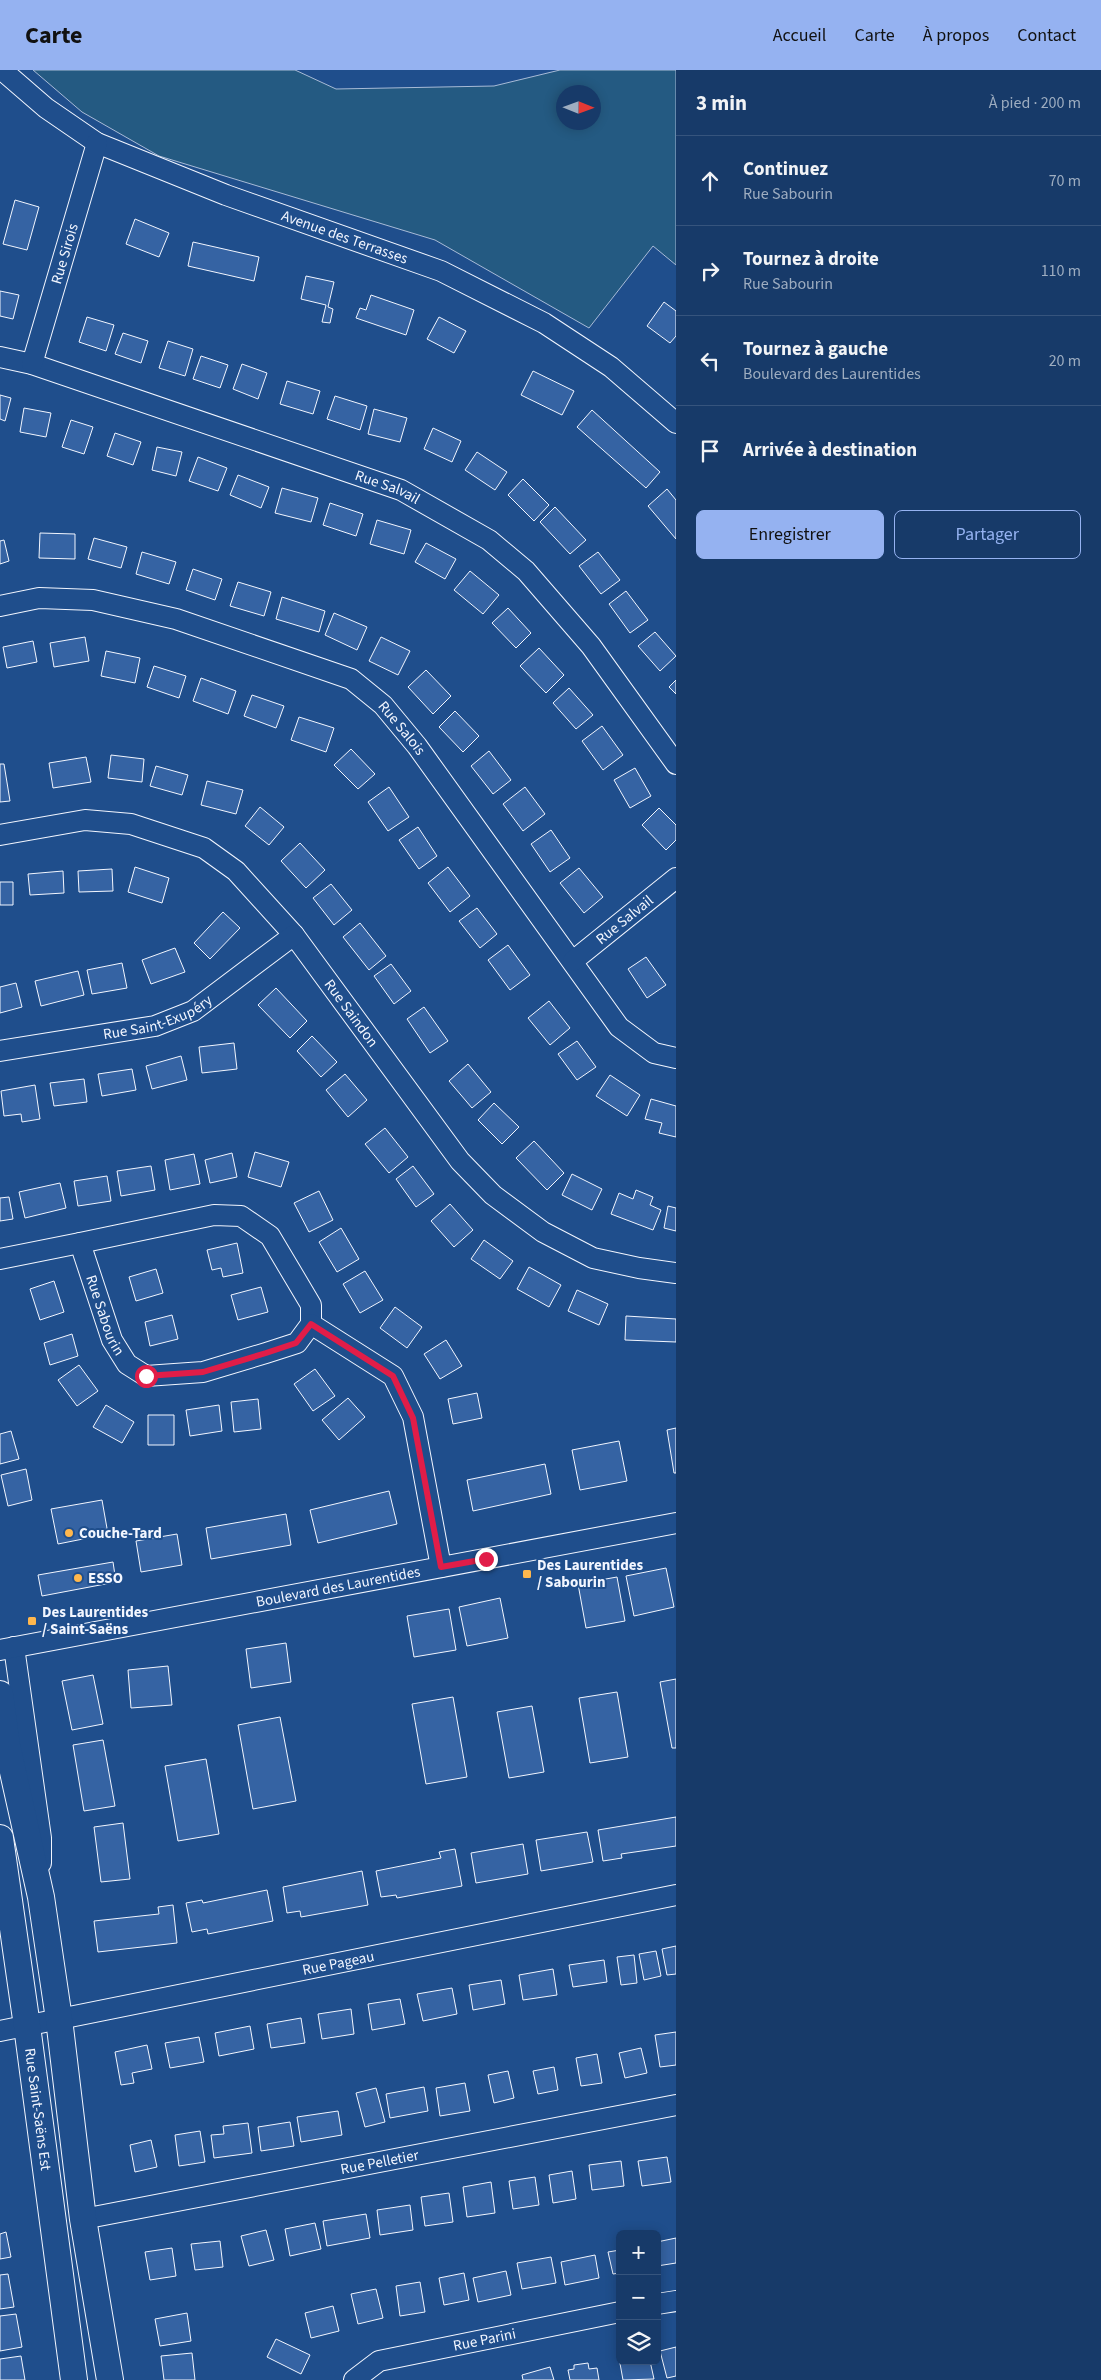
<!DOCTYPE html>
<html lang="fr">
<meta charset="utf-8">
<style>
:root{--surface:#173a69;--page:#20416f;--text:#f1f3f6;--muted:#9eadc0;--line:#36547d;--accent:#95b2f1}
body{margin:0;font-family:"Source Sans 3",sans-serif;background:var(--page);color:var(--text)}
.controls{position:absolute;right:15px;bottom:15px;display:grid;overflow:hidden;border-radius:8px;box-shadow:0 2px 12px #0003}
.controls button{width:45px;height:45px;display:grid;place-items:center;padding:0;border:0;border-bottom:1px solid var(--line);background:var(--surface);color:var(--text);font:25px sans-serif}
.compass{position:absolute;left:556px;top:15px;width:45px;height:45px;border-radius:50%;background:var(--surface);box-shadow:0 2px 12px #0003;rotate:91deg}
.stop{position:absolute;width:15px;height:15px;margin:-11px;border:4px solid #e11d48;border-radius:50%;background:#fff}
.stop.end{background:#e11d48;border-color:#fff;box-shadow:0 1px 5px #0008}
.list{margin:0;padding:0;list-style:none}
h2{display:flex;justify-content:space-between;align-items:center;height:65px;margin:0;padding:0 20px;font-size:21px}
h2 small{font-size:16px;font-weight:400;color:var(--muted)}
.list li{display:grid;grid-template-columns:32px 1fr auto;gap:15px;align-items:center;box-sizing:border-box;height:90px;padding:0 20px;border-top:1px solid var(--line)}
.list b{display:block;font-size:19px;white-space:nowrap}
.list p{margin:0;font-size:16px;white-space:nowrap;color:var(--muted)}
.list em{font-size:16px;font-style:normal;color:var(--muted)}
.actions{display:flex;gap:10px;padding:15px 20px}
.actions a{flex:1;padding:11px 0;border:1px solid var(--accent);border-radius:8px;text-align:center;font-size:18px;color:var(--accent)}
.actions .main{background:var(--accent);color:#111}
.icon{flex:none;width:28px;height:28px;fill:none;stroke:currentColor;stroke-width:2;stroke-linecap:round;stroke-linejoin:round}
.map{position:relative;flex:none;width:676px;height:2310px;overflow:hidden}
header{display:flex;align-items:center;gap:30px;box-sizing:border-box;height:70px;padding:0 25px;background:var(--accent);color:#111}
header strong{font-size:24px}
nav{display:flex;gap:28px;margin-inline-start:auto;font-size:18px}
main{display:flex}
aside{flex:1;background:var(--surface)}
.map>svg:first-child{display:block}
</style>
<header>
<strong>Carte</strong>
<nav><a>Accueil</a><a>Carte</a><a>À propos</a><a>Contact</a></nav>
</header>
<main>
<div class="map">
<svg width="676" height="2310" viewBox="0 0 676 2310">
<rect width="100%" height="100%" fill="#1f4e8c"/>
<path fill="#245a82" stroke="#a8bbd7" fill-rule="evenodd" d="M33 0H295L336 19 494 16 560 0H676V195L653 176 589 258 435 170 159 86 82 42ZM564 22H594V52H564Z"/>
<path fill="#3563a3" stroke="#f2f6ff" d="M15 130 39 137 27 180 3 174Z
M135 149 169 163 159 187 126 174Z
M193 172 259 187 254 211 188 196Z
M306 206 334 212 328 237 333 239 330 253 322 252 326 235 301 229Z
M0 221 19 225 13 249 0 246Z
M371 225 414 240 406 265 356 248 360 238 366 240Z
M664 232 676 241V266L670 273 647 256Z
M87 247 114 255 106 281 79 272Z
M439 247 466 261 454 283 427 269Z
M123 263 148 271 141 293 115 284Z
M168 271 193 279 185 306 159 298Z
M201 286 228 295 220 318 193 309Z
M242 294 267 303 258 329 233 319Z
M533 301 574 321 562 345 521 325Z
M287 311 320 321 313 344 280 334Z
M0 325 11 328 5 351 0 349Z
M335 326 367 336 360 360 327 349Z
M24 338 51 343 46 367 20 362Z
M374 339 407 348 400 372 368 364Z
M592 340 660 402 646 418 577 357Z
M71 350 93 357 84 384 62 377Z
M433 358 461 371 452 392 424 379Z
M115 363 141 372 133 395 107 386Z
M157 377 182 382 176 406 152 400Z
M477 382 507 402 495 420 465 400Z
M198 387 227 398 218 421 189 411Z
M238 405 269 417 261 438 230 425Z
M523 409 549 435 534 451 508 425Z
M282 418 318 428 311 452 275 443Z
M667 419 676 430V469L648 436Z
M330 433 363 444 356 466 323 455Z
M555 437 586 470 570 484 540 452Z
M377 450 411 460 404 484 370 474Z
M40 463 75 464V489L39 488Z
M94 468 127 477 121 498 88 489Z
M4 470 9 491 0 494V471Z
M426 473 456 489 445 509 415 492Z
M142 482 176 492 169 514 136 504Z
M598 482 620 510 601 524 579 496Z
M193 499 222 509 215 530 186 520Z
M470 501 499 525 483 544 454 520Z
M238 512 271 522 264 546 230 536Z
M626 521 648 550 630 563 609 534Z
M282 527 325 541 319 562 276 549Z
M508 538 531 563 516 578 492 553Z
M334 543 367 557 357 580 325 565Z
M655 562 676 586 660 601 638 576Z
M85 567 89 591 54 597 50 573Z
M381 567 410 581 398 605 369 591Z
M33 571 37 592 7 598 3 577Z
M539 578 564 605 546 623 520 596Z
M106 581 140 588 135 613 101 606Z
M154 596 186 606 179 628 147 617Z
M426 600 451 626 433 644 408 617Z
M201 608 236 621 228 644 193 631Z
M676 610V624L669 617Z
M569 618 593 645 576 659 553 633Z
M252 625 284 636 276 658 244 646Z
M455 641 479 666 463 682 439 657Z
M299 647 334 658 326 682 291 670Z
M602 656 623 685 603 700 582 671Z
M351 679 375 704 358 719 334 695Z
M489 681 511 710 493 724 471 696Z
M111 685 144 689 142 712 108 708Z
M86 687 91 712 53 718 49 693Z
M0 694H4L10 731 0 732Z
M156 696 188 705 182 725 150 716Z
M635 698 651 726 630 738 614 710Z
M207 711 243 720 236 744 201 735Z
M389 717 409 747 388 761 368 732Z
M525 717 545 744 523 761 503 734Z
M260 737 284 757 269 775 245 756Z
M659 738 676 755V770L666 780 642 755Z
M418 757 437 786 419 799 399 770Z
M551 760 570 788 550 802 531 774Z
M300 773 325 800 306 818 281 791Z
M135 797 169 808 162 833 128 822Z
M448 797 470 826 450 842 428 813Z
M579 798 603 827 584 843 560 813Z
M112 799 113 821 79 822 78 801Z
M63 801 64 823 30 825 28 804Z
M0 812H13V835H0Z
M331 814 352 840 334 855 313 828Z
M477 838 497 864 480 878 459 851Z
M223 842 240 858 210 889 194 873Z
M360 853 386 886 369 900 343 867Z
M508 875 530 905 510 920 488 890Z
M175 878 185 902 151 914 142 890Z
M646 887 666 915 647 928 628 899Z
M122 893 127 918 92 924 87 900Z
M391 894 411 921 394 934 374 906Z
M78 901 84 925 41 936 35 911Z
M16 913 22 937 0 943V917Z
M276 918 307 951 290 968 258 935Z
M549 931 570 958 550 975 528 948Z
M424 937 448 971 430 983 407 949Z
M312 966 337 992 321 1007 297 981Z
M577 971 596 997 577 1010 558 984Z
M234 973 237 999 202 1003 199 977Z
M181 986 187 1010 152 1019 146 996Z
M468 994 491 1022 472 1038 449 1011Z
M132 999 136 1020 102 1026 98 1004Z
M345 1004 367 1030 348 1047 326 1020Z
M610 1005 640 1025 627 1046 596 1026Z
M84 1009 87 1032 54 1036 50 1013Z
M35 1015 40 1049 22 1052 21 1044 4 1046 1 1021Z
M651 1029 676 1036V1067L659 1063 662 1053 645 1049Z
M494 1033 519 1057 502 1074 478 1050Z
M385 1058 408 1087 389 1103 365 1074Z
M534 1071 564 1103 547 1120 516 1088Z
M255 1082 289 1092 281 1117 248 1107Z
M232 1083 237 1107 210 1113 205 1090Z
M194 1084 200 1114 170 1120 165 1090Z
M151 1096 155 1120 121 1126 117 1101Z
M413 1096 434 1124 416 1137 396 1109Z
M572 1104 602 1119 592 1140 562 1125Z
M107 1106 111 1131 78 1136 74 1111Z
M60 1113 66 1138 25 1148 19 1122Z
M636 1120 653 1127 650 1135 661 1140 653 1160 611 1144 619 1123 633 1129Z
M319 1121 333 1150 309 1162 294 1133Z
M9 1127 13 1149 0 1151V1128Z
M450 1134 473 1160 454 1177 431 1151Z
M668 1136 676 1138V1161L664 1158Z
M341 1158 359 1189 337 1202 319 1172Z
M484 1170 513 1191 500 1209 471 1189Z
M237 1173 243 1203 223 1207 221 1198 212 1200 207 1180Z
M529 1197 561 1215 549 1237 517 1219Z
M156 1199 163 1223 136 1231 129 1207Z
M365 1201 383 1230 360 1243 343 1214Z
M54 1211 64 1242 40 1250 30 1219Z
M261 1217 268 1242 238 1250 231 1225Z
M577 1220 608 1234 599 1255 568 1241Z
M395 1237 422 1257 407 1278 380 1258Z
M172 1245 178 1269 150 1276 145 1252Z
M626 1246 676 1249V1272L625 1270Z
M72 1264 78 1286 50 1295 44 1273Z
M446 1270 462 1296 440 1309 424 1284Z
M79 1295 98 1321 77 1336 58 1310Z
M315 1299 335 1326 313 1341 294 1314Z
M477 1323 482 1348 453 1354 448 1329Z
M348 1328 365 1347 339 1370 322 1350Z
M258 1329 261 1359 234 1362 231 1332Z
M106 1335 134 1352 122 1373 93 1357Z
M219 1335 222 1361 190 1366 186 1340Z
M148 1345H174V1375H148Z
M676 1358V1403H674L667 1360Z
M11 1361 19 1389 0 1394V1364Z
M619 1371 627 1411 580 1420 572 1380Z
M545 1394 551 1424 473 1441 467 1410Z
M26 1399 32 1430 8 1436 1 1405Z
M389 1421 397 1454 318 1473 310 1440Z
M102 1430 108 1464 58 1474 51 1439Z
M286 1444 291 1475 211 1489 206 1458Z
M177 1464 182 1495 141 1502 136 1471Z
M113 1492 116 1512 42 1526 38 1505Z
M666 1498 674 1537 634 1546 626 1506Z
M617 1507 625 1551 586 1558 578 1514Z
M500 1528 508 1568 467 1576 459 1537Z
M449 1539 456 1580 414 1587 407 1546Z
M286 1573 291 1612 251 1618 246 1579Z
M168 1596 172 1635 131 1638 128 1600Z
M93 1605 103 1654 72 1660 62 1611Z
M676 1609V1678H672L660 1612Z
M617 1622 628 1687 590 1693 579 1628Z
M453 1627 467 1707 426 1714 412 1634Z
M532 1636 544 1702 509 1708 497 1642Z
M280 1647 296 1731 253 1739 238 1655Z
M103 1670 115 1736 84 1741 73 1675Z
M206 1689 219 1764 178 1771 165 1696Z
M676 1747V1776L621 1784 622 1788 603 1791 598 1760Z
M123 1753 130 1809 101 1812 94 1757Z
M587 1762 593 1792 541 1801 536 1770Z
M523 1774 528 1804 476 1813 471 1783Z
M455 1779 462 1816 397 1828 396 1825 381 1827 376 1801 441 1788 439 1782Z
M362 1801 368 1835 301 1847 300 1841 287 1843 283 1817Z
M267 1820 273 1851 208 1864 207 1859 192 1862 186 1833 202 1830 203 1833Z
M173 1835 177 1873 98 1882 94 1851 159 1844 158 1837Z
M676 1876V1904L667 1905 662 1879Z
M656 1881 661 1906 644 1910 639 1884Z
M634 1885 637 1913 621 1915 617 1887Z
M604 1890 607 1912 573 1917 569 1895Z
M553 1899 557 1925 523 1930 519 1905Z
M501 1910 505 1934 473 1940 469 1915Z
M452 1918 457 1944 423 1951 417 1924Z
M400 1929 405 1954 372 1960 368 1934Z
M351 1939 354 1964 322 1969 318 1944Z
M301 1948 305 1973 271 1978 267 1954Z
M250 1956 254 1979 219 1986 215 1963Z
M676 1962V1995L660 1997 655 1965Z
M199 1967 204 1992 170 1998 165 1973Z
M147 1975 152 1999 132 2003 134 2013 121 2015 115 1982Z
M641 1978 647 2003 625 2008 619 1983Z
M597 1984 602 2013 581 2016 576 1988Z
M554 1997 558 2020 538 2024 533 2001Z
M508 2001 514 2028 494 2033 488 2005Z
M465 2013 470 2041 440 2046 436 2018Z
M424 2017 428 2041 390 2048 386 2024Z
M376 2018 385 2052 365 2057 356 2023Z
M338 2041 342 2065 301 2072 297 2047Z
M290 2052 294 2076 261 2081 258 2057Z
M248 2053 252 2083 214 2088 211 2065 224 2064 223 2056Z
M200 2061 205 2092 179 2096 175 2065Z
M151 2070 157 2097 135 2102 130 2075Z
M667 2087 671 2112 642 2116 638 2091Z
M621 2091 624 2116 592 2120 589 2095Z
M572 2101 576 2129 553 2133 549 2105Z
M535 2107 539 2135 513 2139 509 2111Z
M491 2112 495 2143 467 2147 463 2117Z
M449 2123 453 2152 425 2156 421 2127Z
M410 2135 413 2160 380 2165 377 2140Z
M366 2144 370 2168 327 2176 323 2151Z
M315 2153 321 2179 290 2186 285 2159Z
M266 2160 274 2190 249 2196 241 2166Z
M6 2162 11 2187 0 2189V2164Z
M676 2168V2193L657 2196V2172Z
M220 2171 223 2197 195 2200 191 2174Z
M172 2178 176 2206 150 2210 145 2182Z
M620 2180V2203L613 2204 608 2182Z
M595 2185 599 2208 565 2215 561 2192Z
M551 2187 556 2213 522 2219 517 2193Z
M506 2201 511 2225 478 2232 473 2208Z
M464 2203 469 2230 444 2235 439 2208Z
M8 2204 14 2237 0 2239V2205Z
M420 2212 425 2242 400 2246 396 2216Z
M376 2219 383 2248 358 2254 351 2224Z
M333 2236 339 2261 311 2268 305 2243Z
M187 2243 191 2271 160 2276 155 2249Z
M16 2244 22 2277 0 2281V2246Z
M276 2269 310 2285 301 2304 267 2287Z
M676 2277V2306L667 2308 660 2281Z
M192 2283 195 2310H164L161 2286Z
M21 2286 25 2310H0V2289Z
M620 2287V2291H650L654 2309 623 2310 619 2288Z
M588 2293 589 2299 597 2298 599 2310H570L568 2300 574 2299V2295Z
M550 2297 554 2310H523L522 2305Z"/>
<g fill="none" stroke-linecap="round" stroke-linejoin="round">
<defs>
<g id="minor">
<path id="s1" d="M2 0 46 38 97 73 226 125 441 201 544 253 611 297 676 353"/>
<path id="s2" d="M0 287 32 294 401 420 489 470 526 501 591 576 676 694"/>
<path id="s3" d="M32 294 97 73"/>
<path id="s4" d="M0 536 39 528 93 530 176 549 351 609 383 635 417 676 619 957 654 983 676 988"/>
<path id="s5" d="M0 765 85 750 131 754 204 778 236 801 294 865 460 1091 493 1125 543 1162 593 1188 639 1198 676 1203"/>
<path id="s6" d="M573 891 676 808"/>
<path id="s7" d="M0 981 155 956 193 941 294 865"/>
<path d="M80 1173 214 1145 241 1146 270 1166 311 1235V1254"/>
<path id="s8" d="M0 1189 80 1173 112 1270 127 1294 146 1306 203 1302 266 1283 297 1273 311 1254 393 1306 413 1347 441 1497"/>
<path d="M14 1577 41 1768V1793"/>
<path id="s9" d="M0 1580 676 1453"/>
<path id="s10" d="M0 1961 676 1825"/>
<path id="s11" d="M83 2149 676 2035"/>
<path d="M657 2234 676 2231"/>
<path id="s12" d="M354 2310 379 2291 620 2242"/>
</g>
<g id="major">
<path d="M0 1624 7 1675 41 1827 59 1949 83 2149 110 2310"/>
<path id="s13" d="M0 1768 27 1956 74 2310"/>
</g>
</defs>
<use href="#minor" stroke="#f2f6ff" stroke-width="22"/>
<use href="#major" stroke="#f2f6ff" stroke-width="28"/>
<use href="#minor" stroke="#1f4e8c" stroke-width="20"/>
<use href="#major" stroke="#1f4e8c" stroke-width="26"/>
</g>
<g fill="none" stroke-linecap="round" stroke-linejoin="round">
<path stroke="#e11d48" stroke-width="6" d="M146 1306 203 1302 266 1283 296 1273 311 1254 393 1306 413 1348 441 1497 486 1489"/>
</g>
<g fill="#ffb74d" stroke="#1f4e8c" stroke-width="2">
<circle cx="69" cy="1463" r="5"/>
<rect x="522" y="1499" width="10" height="10" rx="2.5"/>
<circle cx="78" cy="1508" r="5"/>
<rect x="27" y="1546" width="10" height="10" rx="2.5"/>
</g>
<g text-anchor="middle" dominant-baseline="central" stroke-width="4" stroke-linejoin="round" paint-order="stroke">
<g font-size="15" fill="#f2f6ff" stroke="#1f4e8c">
<text stroke="none"><textPath href="#s1" startOffset="385">Avenue des Terrasses</textPath></text>
<text stroke="none"><textPath href="#s3" startOffset="115">Rue Sirois</textPath></text>
<text stroke="none"><textPath href="#s2" startOffset="409">Rue Salvail</textPath></text>
<text stroke="none"><textPath href="#s4" startOffset="435">Rue Salois</textPath></text>
<text stroke="none"><textPath href="#s6" startOffset="66">Rue Salvail</textPath></text>
<text stroke="none"><textPath href="#s7" startOffset="162">Rue Saint-Exupéry</textPath></text>
<text stroke="none"><textPath href="#s5" startOffset="432">Rue Saindon</textPath></text>
<text stroke="none"><textPath href="#s8" startOffset="158">Rue Sabourin</textPath></text>
<text stroke="none"><textPath href="#s9" startOffset="344">Boulevard des Laurentides</textPath></text>
<text stroke="none"><textPath href="#s10" startOffset="345">Rue Pageau</textPath></text>
<text stroke="none"><textPath href="#s13" startOffset="274">Rue Saint-Saëns Est</textPath></text>
<text stroke="none"><textPath href="#s11" startOffset="302">Rue Pelletier</textPath></text>
<text stroke="none"><textPath href="#s12" startOffset="139">Rue Parini</textPath></text>
</g>
<g font-size="15" font-weight="bold" fill="#f2f6ff" stroke="#1f4e8c" text-anchor="start">
<text x="79" y="1463">Couche-Tard</text>
<text x="537" y="1495">Des Laurentides<tspan x="537" dy="17">/ Sabourin</tspan></text>
<text x="88" y="1508">ESSO</text>
<text x="42" y="1542">Des Laurentides<tspan x="42" dy="17">/ Saint-Saëns</tspan></text>
</g>
</g>
</svg>
<div class="controls">
<button>+</button>
<button>−</button>
<button><svg class="icon" aria-label="layers" viewBox="0 0 24 24"><path d="M12 4l9 5-9 5-9-5zM3 14l9 5 9-5"/></svg></button>
</div>
<svg class="compass" viewBox="-18 -18 36 36"><path d="M0-13l5 13h-10z" fill="#e53935"/><path d="M0 13l5-13h-10z" fill="#9eadc0"/></svg>
<div class="stop" style="left:146px;top:1306px"></div>
<div class="stop end" style="left:486px;top:1489px"></div>
</div>
<aside>
<h2>3 min<small>À pied · 200 m</small></h2>
<ul class="list">
<li><svg class="icon" aria-label="ahead" viewBox="0 0 24 24"><path d="M12 20V5M6 11l6-6 6 6"/></svg><div><b>Continuez</b><p>Rue Sabourin</p></div><em>70 m</em></li>
<li><svg class="icon" aria-label="right" viewBox="0 0 24 24"><path d="M7 20v-9h11M14 6l5 5-5 5"/></svg><div><b>Tournez à droite</b><p>Rue Sabourin</p></div><em>110 m</em></li>
<li><svg class="icon" aria-label="left" viewBox="0 0 24 24"><path d="M17 20v-9H6M10 6l-5 5 5 5"/></svg><div><b>Tournez à gauche</b><p>Boulevard des Laurentides</p></div><em>20 m</em></li>
<li><svg class="icon" aria-label="arrive" viewBox="0 0 24 24"><path d="M6 21V4h12l-3 4 3 4H6"/></svg><div><b>Arrivée à destination</b></div></li>
</ul>
<div class="actions"><a class="main">Enregistrer</a><a>Partager</a></div>
</aside>
</main>
